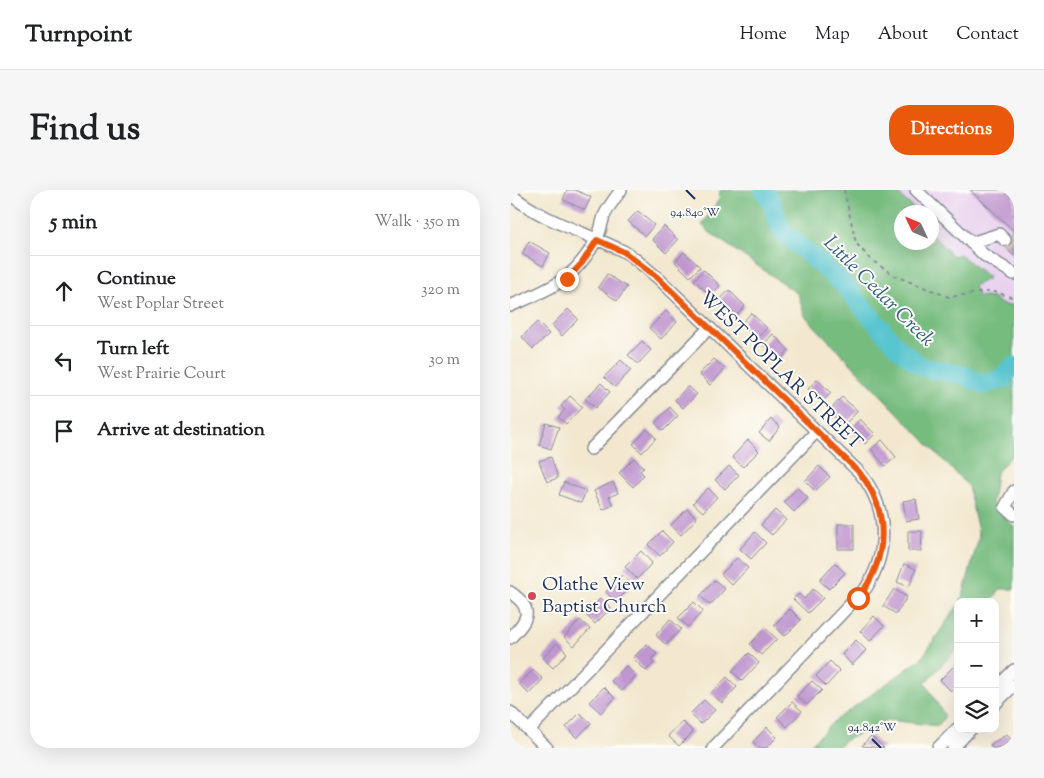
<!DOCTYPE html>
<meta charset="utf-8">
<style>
:root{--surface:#fff;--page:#f6f6f6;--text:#202124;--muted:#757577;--line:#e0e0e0;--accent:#ea580c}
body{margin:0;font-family:"Sorts Mill Goudy",serif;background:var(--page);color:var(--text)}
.controls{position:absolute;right:15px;bottom:15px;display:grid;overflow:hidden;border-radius:10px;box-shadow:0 5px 20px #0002}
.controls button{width:45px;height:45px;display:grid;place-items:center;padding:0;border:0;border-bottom:1px solid var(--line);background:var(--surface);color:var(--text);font:25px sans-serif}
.compass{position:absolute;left:384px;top:15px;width:45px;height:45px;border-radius:50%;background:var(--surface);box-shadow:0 5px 20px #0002;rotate:314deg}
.stop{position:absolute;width:15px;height:15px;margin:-11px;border:4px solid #ea580c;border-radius:50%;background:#fff}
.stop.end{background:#ea580c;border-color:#fff;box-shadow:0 1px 5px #0008}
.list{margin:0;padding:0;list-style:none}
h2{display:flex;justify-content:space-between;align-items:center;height:65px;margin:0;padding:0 20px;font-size:21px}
h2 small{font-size:16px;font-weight:400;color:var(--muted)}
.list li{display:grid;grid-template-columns:32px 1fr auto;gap:15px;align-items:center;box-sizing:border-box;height:70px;padding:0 20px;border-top:1px solid var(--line)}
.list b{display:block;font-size:19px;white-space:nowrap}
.list p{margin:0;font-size:16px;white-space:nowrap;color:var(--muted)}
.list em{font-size:16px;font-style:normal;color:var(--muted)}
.icon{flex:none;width:28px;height:28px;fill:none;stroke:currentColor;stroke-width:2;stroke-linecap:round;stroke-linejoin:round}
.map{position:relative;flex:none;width:504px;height:558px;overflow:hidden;border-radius:20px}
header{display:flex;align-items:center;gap:30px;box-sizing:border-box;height:70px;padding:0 25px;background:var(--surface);border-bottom:1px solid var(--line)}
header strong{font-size:24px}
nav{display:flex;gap:28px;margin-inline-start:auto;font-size:18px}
.intro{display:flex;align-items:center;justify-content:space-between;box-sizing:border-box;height:120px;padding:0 30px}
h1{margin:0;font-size:35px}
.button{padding:12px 22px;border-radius:20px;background:var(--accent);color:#fff;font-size:18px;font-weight:700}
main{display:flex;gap:30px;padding:0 30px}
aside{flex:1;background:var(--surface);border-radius:20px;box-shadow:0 5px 20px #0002}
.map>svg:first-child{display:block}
</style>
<header>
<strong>Turnpoint</strong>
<nav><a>Home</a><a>Map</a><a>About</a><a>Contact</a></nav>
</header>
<div class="intro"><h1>Find us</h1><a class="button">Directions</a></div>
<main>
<aside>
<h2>5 min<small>Walk · 350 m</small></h2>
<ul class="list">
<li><svg class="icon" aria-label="ahead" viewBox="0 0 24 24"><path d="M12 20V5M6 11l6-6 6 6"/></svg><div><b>Continue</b><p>West Poplar Street</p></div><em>320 m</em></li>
<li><svg class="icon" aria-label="left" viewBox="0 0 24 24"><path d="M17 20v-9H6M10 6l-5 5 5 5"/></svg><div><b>Turn left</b><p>West Prairie Court</p></div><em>30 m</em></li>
<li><svg class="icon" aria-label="arrive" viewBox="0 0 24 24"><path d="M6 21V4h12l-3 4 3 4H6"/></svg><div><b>Arrive at destination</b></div></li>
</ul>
</aside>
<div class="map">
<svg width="504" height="558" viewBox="0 0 504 558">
<rect width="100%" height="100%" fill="#fdfcf7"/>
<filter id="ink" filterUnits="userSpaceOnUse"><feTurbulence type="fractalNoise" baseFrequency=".02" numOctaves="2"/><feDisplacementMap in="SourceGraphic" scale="10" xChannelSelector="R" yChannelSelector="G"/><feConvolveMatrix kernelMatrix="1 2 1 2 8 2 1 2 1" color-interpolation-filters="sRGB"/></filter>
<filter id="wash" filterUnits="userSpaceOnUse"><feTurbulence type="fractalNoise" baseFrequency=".0096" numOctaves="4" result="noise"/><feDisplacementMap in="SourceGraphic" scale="20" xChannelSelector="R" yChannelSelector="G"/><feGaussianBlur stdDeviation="1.12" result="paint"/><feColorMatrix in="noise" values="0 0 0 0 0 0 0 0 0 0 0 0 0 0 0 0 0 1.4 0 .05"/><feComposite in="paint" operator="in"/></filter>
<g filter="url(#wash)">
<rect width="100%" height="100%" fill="#f3e8cf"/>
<path fill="#e8d2ee" d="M348 0H504V152L422 52V22H392Z"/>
<path fill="#77bc7f" stroke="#49766e" d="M210 0H384L408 22H392V52H422V45L443 66 450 64 479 88 464 96 468 106 483 108 493 115H504V263L486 283 482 315 504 336V399H490L482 412H450L453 406 469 346 458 296 295 126 288 104 199 42 192 35 209 9Z
M448 415V458L415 493 435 526 428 536 378 530 334 551 327 558H297L323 532 411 469Z"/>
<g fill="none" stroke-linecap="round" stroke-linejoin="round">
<path stroke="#58c5cf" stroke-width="3" d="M474 195 484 200 504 194"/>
<path stroke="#58c5cf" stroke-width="19" d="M254 0 262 13 271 40 332 93 387 157 412 177 454 185 474 195 491 188 504 176"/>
</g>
<g id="blocks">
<path fill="#bf96cf" d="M57 0H65L81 7 75 20 53 10Z
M460 0H504V66L492 54 504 41Z
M128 21 144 35 135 46 118 31Z
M154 36 168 50 156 63 142 49Z
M19 51 40 63 33 76 12 64Z
M174 62 190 77 180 87 165 72Z
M194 80 210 96 200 106 184 90Z
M97 84 117 97 107 111 88 97Z
M219 100 235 116 224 128 208 112Z
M58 119 68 129 52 146 42 135Z
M156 121 167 132 151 149 139 138Z
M241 123 257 138 246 149 231 134Z
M27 132 39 144 23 159 12 147Z
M263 144 279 160 269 171 253 155Z
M132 151 141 160 128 174 118 165Z
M204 169 215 179 200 195 189 184Z
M111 170 121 180 105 197 94 187Z
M307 189 321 203 312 212 298 199Z
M91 193 100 202 85 218 75 209Z
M178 196 187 204 173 218 165 210Z
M60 206 72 217 56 234 48 227 55 220 51 216Z
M332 207 348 221 334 235 319 221Z
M160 217 168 226 153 241 145 233Z
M261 229 270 237 259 251 249 243Z
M350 229 365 244 355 254 340 240Z
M36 233 49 237 41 259 29 255Z
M137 239 146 248 132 263 123 254Z
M238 250 249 261 233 277 222 267Z
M372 250 386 267 375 276 361 259Z
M41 267 48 288 37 292 29 271Z
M124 268 134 278 130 281 134 285 123 297 109 283Z
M219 276 229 285 215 299 205 290Z
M309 276 320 287 305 301 295 291Z
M54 292 76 301 71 313 49 305Z
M103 292 108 303 99 307 103 315 93 320 84 301Z
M198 298 207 307 193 322 183 313Z
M287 298 298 308 284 322 274 312Z
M406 309 409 329 396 331 393 311Z
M177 319 187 328 171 345 161 335Z
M265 320 276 330 262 345 251 335Z
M328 334H344V359H328Z
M152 341 163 352 150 366 138 355Z
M398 341H412L411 361H398Z
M245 342 256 353 241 369 230 359Z
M131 361 142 373 127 389 115 377Z
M227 368 238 378 222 395 211 384Z
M325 373 335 383 319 399 309 390Z
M394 374 406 379 399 397 387 392Z
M112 385 123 395 106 412 96 402Z
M205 390 215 399 200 415 190 406Z
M303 399 313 408 298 423 283 409 289 404 294 409Z
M384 399 397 407 386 424 373 416Z
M91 408 101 418 85 434 75 424Z
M184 412 193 421 178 437 168 428Z
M280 419 291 430 275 446 264 435Z
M364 426 374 436 360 451 350 441Z
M160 429 171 439 156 455 146 445Z
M70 430 80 439 64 456 54 447Z
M255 438 267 449 251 465 240 454Z
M346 450 356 460 342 475 332 464Z
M47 453 57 463 43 478 33 468Z
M137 454 147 464 141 469 144 473 136 481 123 468Z
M239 463 249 473 232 491 222 481Z
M320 471 330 481 316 496 306 486Z
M448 472V494L441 501 430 490Z
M116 476 126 486 112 501 101 491Z
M23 480 33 489 19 504 9 494Z
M217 487 227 497 212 513 201 503Z
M302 491 312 500 297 515 287 506Z
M94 497 105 508 91 523 79 512Z
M194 510 205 520 191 534 180 524Z
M282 512 292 521 277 537 267 527Z
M70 523 81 533 67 548 56 537Z
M172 531 183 542 169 556 158 546Z
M257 537 267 547 256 558H249L243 552Z
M497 544 504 554V558H482L480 555Z
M361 546 374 558 352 556Z"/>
</g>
</g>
<g filter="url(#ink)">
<use href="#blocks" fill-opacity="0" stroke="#878c96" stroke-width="1"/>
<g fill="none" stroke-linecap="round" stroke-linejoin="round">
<path stroke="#c8c3b8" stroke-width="11" stroke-dasharray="11 5.5" stroke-linecap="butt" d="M501 45 504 48
M495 50 504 59"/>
<defs>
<path id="minor" d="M406 0 474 65 504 84
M0 4C34 32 75 42 113 61 125 67 136 79 147 87L349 282C378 316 380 360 356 398L203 558
M461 53 489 44 495 50
M0 116C40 99 63 91 85 52 90 45 91 35 94 26 98 17 105 8 111 0
M81 259 199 138
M504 301 495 317 504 325
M0 402C25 419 18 430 0 448
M485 499 504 480
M485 514 504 495
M0 522 37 558
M19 540 307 241
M428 558 448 538
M443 558 461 539"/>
</defs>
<use href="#minor" stroke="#878c96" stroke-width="14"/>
<path stroke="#878c96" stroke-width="2" stroke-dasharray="4 4" stroke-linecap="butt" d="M334 0 346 53 360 69 385 86 439 107 474 102H485L504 108"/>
<use href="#minor" stroke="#fff" stroke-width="11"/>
</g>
</g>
<g fill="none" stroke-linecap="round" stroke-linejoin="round" filter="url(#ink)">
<path stroke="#ea580c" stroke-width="6" d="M57 89 72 73 87 50 114 62 147 87 349 282C381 321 378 370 348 408"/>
</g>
<path fill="none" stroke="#1b2f5e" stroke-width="2" d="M176 0 185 9M362 549 371 558"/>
<circle fill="#d1495b" stroke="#fdfcf7" stroke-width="2" cx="22" cy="406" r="5"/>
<g text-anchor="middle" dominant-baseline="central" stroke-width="4" stroke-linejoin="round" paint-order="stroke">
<g font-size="19" fill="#1b2f5e" stroke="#fdfcf7">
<text transform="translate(270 181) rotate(44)">WEST POPLAR STREET</text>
</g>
<g font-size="19" fill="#1b2f5e" stroke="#fdfcf7" text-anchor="start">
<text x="32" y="395">Olathe View<tspan x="32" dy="22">Baptist Church</tspan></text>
</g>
<g font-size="20" font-style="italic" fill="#2d5c80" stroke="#fdfcf7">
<text transform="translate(368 102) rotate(45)">Little Cedar Creek</text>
</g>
</g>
<g font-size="12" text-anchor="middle" fill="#1b2f5e" stroke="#fdfcf7" stroke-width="4" stroke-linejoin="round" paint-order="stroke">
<text x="185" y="26">94.840°W</text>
<text x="362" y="541">94.842°W</text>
</g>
</svg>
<div class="controls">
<button>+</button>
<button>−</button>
<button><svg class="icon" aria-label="layers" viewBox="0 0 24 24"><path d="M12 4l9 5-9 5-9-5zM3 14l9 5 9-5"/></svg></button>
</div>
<svg class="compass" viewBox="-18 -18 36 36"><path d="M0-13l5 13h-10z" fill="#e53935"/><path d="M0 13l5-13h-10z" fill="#757577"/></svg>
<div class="stop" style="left:348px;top:408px"></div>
<div class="stop end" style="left:57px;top:89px"></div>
</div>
</main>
